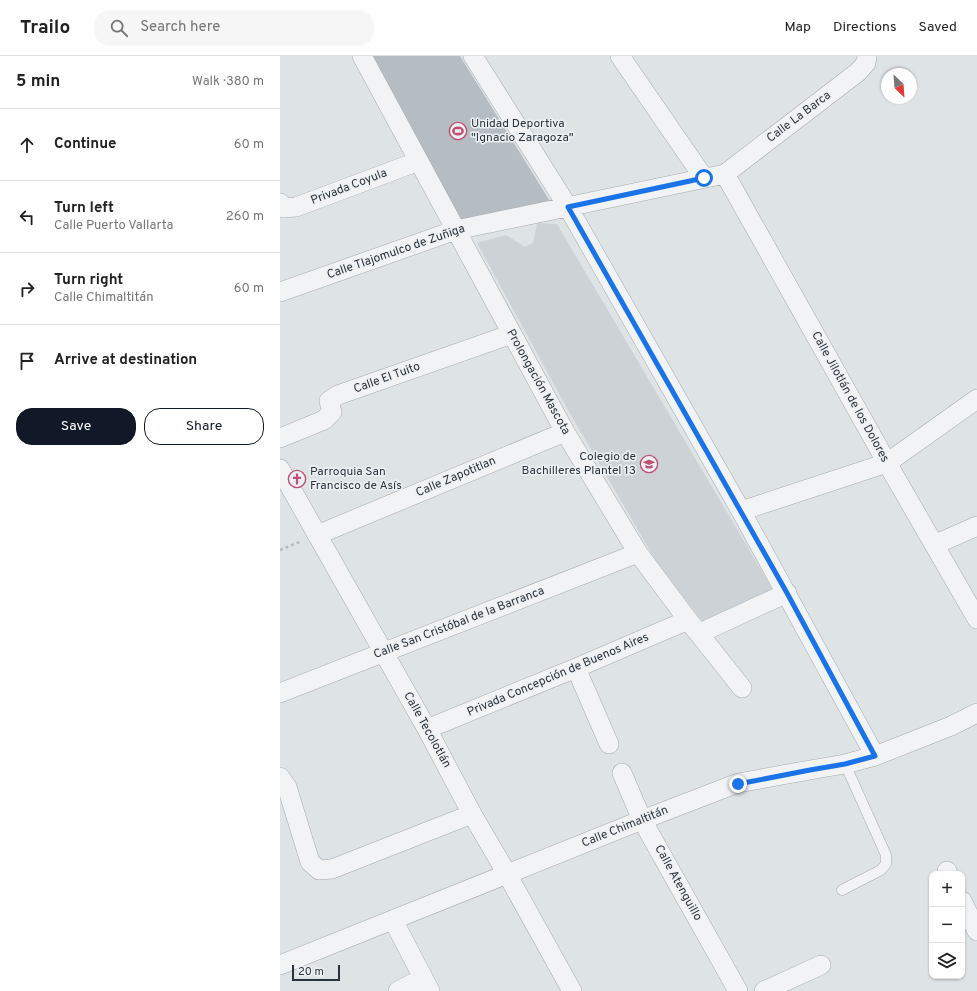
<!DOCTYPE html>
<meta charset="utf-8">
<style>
:root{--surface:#fff;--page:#f6f6f6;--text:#222;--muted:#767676;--line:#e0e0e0;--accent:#111827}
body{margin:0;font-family:Overpass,sans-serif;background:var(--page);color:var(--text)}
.controls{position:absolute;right:12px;bottom:12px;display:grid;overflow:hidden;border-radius:8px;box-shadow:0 1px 3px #0004}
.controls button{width:36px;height:36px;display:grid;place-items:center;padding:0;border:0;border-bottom:1px solid var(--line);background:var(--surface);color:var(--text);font:20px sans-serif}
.compass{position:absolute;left:601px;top:12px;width:36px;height:36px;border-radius:50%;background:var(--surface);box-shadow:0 1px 3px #0004;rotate:155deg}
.scale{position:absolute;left:12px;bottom:10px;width:48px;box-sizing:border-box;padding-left:4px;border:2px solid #29333b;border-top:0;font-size:11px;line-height:14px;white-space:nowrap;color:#29333b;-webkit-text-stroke:3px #eef1f4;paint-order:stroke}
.stop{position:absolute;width:12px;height:12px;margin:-9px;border:3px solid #1a73e8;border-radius:50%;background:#fff}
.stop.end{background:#1a73e8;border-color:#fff;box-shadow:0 1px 4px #0008}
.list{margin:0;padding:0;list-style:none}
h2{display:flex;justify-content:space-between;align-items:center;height:52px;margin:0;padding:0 16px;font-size:17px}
h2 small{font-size:13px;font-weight:400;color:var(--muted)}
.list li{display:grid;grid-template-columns:26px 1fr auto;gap:12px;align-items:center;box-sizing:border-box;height:72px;padding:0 16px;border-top:1px solid var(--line)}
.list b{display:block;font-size:15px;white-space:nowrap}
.list p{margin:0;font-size:13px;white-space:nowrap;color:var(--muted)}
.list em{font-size:13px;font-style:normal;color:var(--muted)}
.actions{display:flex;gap:8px;padding:12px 16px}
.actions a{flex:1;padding:9px 0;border:1px solid var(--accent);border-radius:16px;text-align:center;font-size:14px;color:var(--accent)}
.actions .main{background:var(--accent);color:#fff}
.icon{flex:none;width:22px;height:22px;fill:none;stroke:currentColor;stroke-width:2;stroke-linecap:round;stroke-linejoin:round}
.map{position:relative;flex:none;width:697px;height:935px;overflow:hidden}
header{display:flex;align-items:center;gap:24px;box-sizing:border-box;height:56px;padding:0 20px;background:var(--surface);border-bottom:1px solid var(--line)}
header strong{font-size:19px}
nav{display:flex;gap:22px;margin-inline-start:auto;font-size:14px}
.search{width:280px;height:36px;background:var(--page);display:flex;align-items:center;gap:10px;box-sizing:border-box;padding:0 14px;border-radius:16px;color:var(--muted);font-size:15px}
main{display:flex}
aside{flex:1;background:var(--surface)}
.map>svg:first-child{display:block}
</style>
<header>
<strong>Trailo</strong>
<div class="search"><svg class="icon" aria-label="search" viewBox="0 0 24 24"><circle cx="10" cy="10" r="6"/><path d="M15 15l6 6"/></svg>Search here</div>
<nav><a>Map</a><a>Directions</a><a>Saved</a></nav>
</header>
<main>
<aside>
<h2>5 min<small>Walk · 380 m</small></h2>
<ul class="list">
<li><svg class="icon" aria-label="ahead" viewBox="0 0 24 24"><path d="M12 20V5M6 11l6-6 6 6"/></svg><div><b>Continue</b></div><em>60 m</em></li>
<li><svg class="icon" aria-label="left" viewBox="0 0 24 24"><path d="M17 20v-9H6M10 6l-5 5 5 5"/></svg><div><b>Turn left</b><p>Calle Puerto Vallarta</p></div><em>260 m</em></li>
<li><svg class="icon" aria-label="right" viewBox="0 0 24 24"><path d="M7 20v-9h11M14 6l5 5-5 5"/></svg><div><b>Turn right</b><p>Calle Chimaltitán</p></div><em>60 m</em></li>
<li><svg class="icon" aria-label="arrive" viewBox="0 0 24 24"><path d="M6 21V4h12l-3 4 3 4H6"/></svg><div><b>Arrive at destination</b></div></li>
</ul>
<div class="actions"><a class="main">Save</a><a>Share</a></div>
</aside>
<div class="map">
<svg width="697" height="935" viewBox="0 0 697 935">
<rect width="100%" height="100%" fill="#dee3e6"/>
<path fill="#cdd2d7" d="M257 167 277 168 494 536 426 570 376 505 288 354 197 187 226 179 245 191 253 187Z"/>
<path fill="#b6bdc2" d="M90 0H180L273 150 177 165Z"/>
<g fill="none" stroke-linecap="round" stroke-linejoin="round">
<defs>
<path id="service" d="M562 834 601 814 606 808V799L565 708"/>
<path id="minor" d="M82 0 285 376 358 497 408 564 462 632
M193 0 288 151 461 455 595 700
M340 0 424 122
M445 118 607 407 697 563
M0 147 4 152 16 151 139 105
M0 236 176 174 445 118 578 16 586 7 587 0
M0 382 44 364 52 356 49 345 58 339 232 278
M0 413 147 673 192 758 227 818 292 935
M461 455 607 407 697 343
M37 479 285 376
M654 489 697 470
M420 577 507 537
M296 612 329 688
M0 637 358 497
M147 673 296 612 408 564
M342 717 362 764 458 935
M0 721 7 731 30 806 39 814 52 813 192 758
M667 815 668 818
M682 845 697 875
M113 864 150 935
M0 909 362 764 458 727 530 714 565 708 595 700 671 670 697 657
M118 935 143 922
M484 935 541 909"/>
</defs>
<use href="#service" stroke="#a4abaf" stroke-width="11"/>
<use href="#minor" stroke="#a4abaf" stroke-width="20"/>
<path stroke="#b5b9bd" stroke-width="2.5" stroke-dasharray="3 3" stroke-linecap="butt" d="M0 494 22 485"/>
<use href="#service" stroke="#f1f3f5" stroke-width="10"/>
<use href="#minor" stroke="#f1f3f5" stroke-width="19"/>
</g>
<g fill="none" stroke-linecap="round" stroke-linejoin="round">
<path stroke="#1a73e8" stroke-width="5" d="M424 122 288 151 507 537 595 700 565 708 530 714 458 728"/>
</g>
<defs>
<symbol id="stadium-ring" viewBox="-11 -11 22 22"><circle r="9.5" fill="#eef1f4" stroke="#bf5072" stroke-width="1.5"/><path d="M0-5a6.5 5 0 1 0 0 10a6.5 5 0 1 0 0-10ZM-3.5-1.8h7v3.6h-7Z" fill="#bf5072"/></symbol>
<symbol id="university-ring" viewBox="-11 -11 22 22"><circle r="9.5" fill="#eef1f4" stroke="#bf5072" stroke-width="1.5"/><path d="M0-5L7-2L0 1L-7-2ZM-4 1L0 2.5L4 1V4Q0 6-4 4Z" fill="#bf5072"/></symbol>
<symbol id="church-ring" viewBox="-11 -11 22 22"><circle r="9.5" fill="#eef1f4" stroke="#bf5072" stroke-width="1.5"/><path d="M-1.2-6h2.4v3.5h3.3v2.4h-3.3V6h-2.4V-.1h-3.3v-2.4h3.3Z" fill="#bf5072"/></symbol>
</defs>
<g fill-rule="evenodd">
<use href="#stadium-ring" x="168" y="65" width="20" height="20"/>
<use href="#university-ring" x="359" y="398" width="20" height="20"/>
<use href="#church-ring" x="7" y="413" width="20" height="20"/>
</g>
<g text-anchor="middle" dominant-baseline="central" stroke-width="3" stroke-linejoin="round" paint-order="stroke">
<g font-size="12" fill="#29333b" stroke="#eef1f4">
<text transform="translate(519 61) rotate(-37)">Calle La Barca</text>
<text transform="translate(69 131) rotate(-21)">Privada Coyula</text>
<text transform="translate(116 196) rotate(-19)">Calle Tlajomulco de Zuñiga</text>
<text transform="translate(107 322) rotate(-20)">Calle El Tuito</text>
<text transform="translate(258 326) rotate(61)">Prolongación Mascota</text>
<text transform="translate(570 341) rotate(61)">Calle Jilotlán de los Dolores</text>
<text transform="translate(176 421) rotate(-23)">Calle Zapotitlan</text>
<text transform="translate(179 567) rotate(-21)">Calle San Cristóbal de la Barranca</text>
<text transform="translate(278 619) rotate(-23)">Privada Concepción de Buenos Aires</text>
<text transform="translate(147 674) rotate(61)">Calle Tecolotlán</text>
<text transform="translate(345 771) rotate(-22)">Calle Chimaltitán</text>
<text transform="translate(398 827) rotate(61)">Calle Atenguillo</text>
</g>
<g font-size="12" fill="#29333b" stroke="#eef1f4" text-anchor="start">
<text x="191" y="68">Unidad Deportiva<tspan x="191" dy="14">"Ignacio Zaragoza"</tspan></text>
<text x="356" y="401" text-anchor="end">Colegio de<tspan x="356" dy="14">Bachilleres Plantel 13</tspan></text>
<text x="30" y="416">Parroquia San<tspan x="30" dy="14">Francisco de Asís</tspan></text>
</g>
</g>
</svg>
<div class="controls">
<button>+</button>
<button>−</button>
<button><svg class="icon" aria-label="layers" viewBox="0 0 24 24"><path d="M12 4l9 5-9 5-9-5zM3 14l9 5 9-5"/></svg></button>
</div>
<svg class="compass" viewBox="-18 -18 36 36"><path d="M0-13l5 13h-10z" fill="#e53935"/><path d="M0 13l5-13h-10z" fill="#767676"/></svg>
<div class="scale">20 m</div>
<div class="stop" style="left:424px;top:122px"></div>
<div class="stop end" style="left:458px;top:728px"></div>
</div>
</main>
